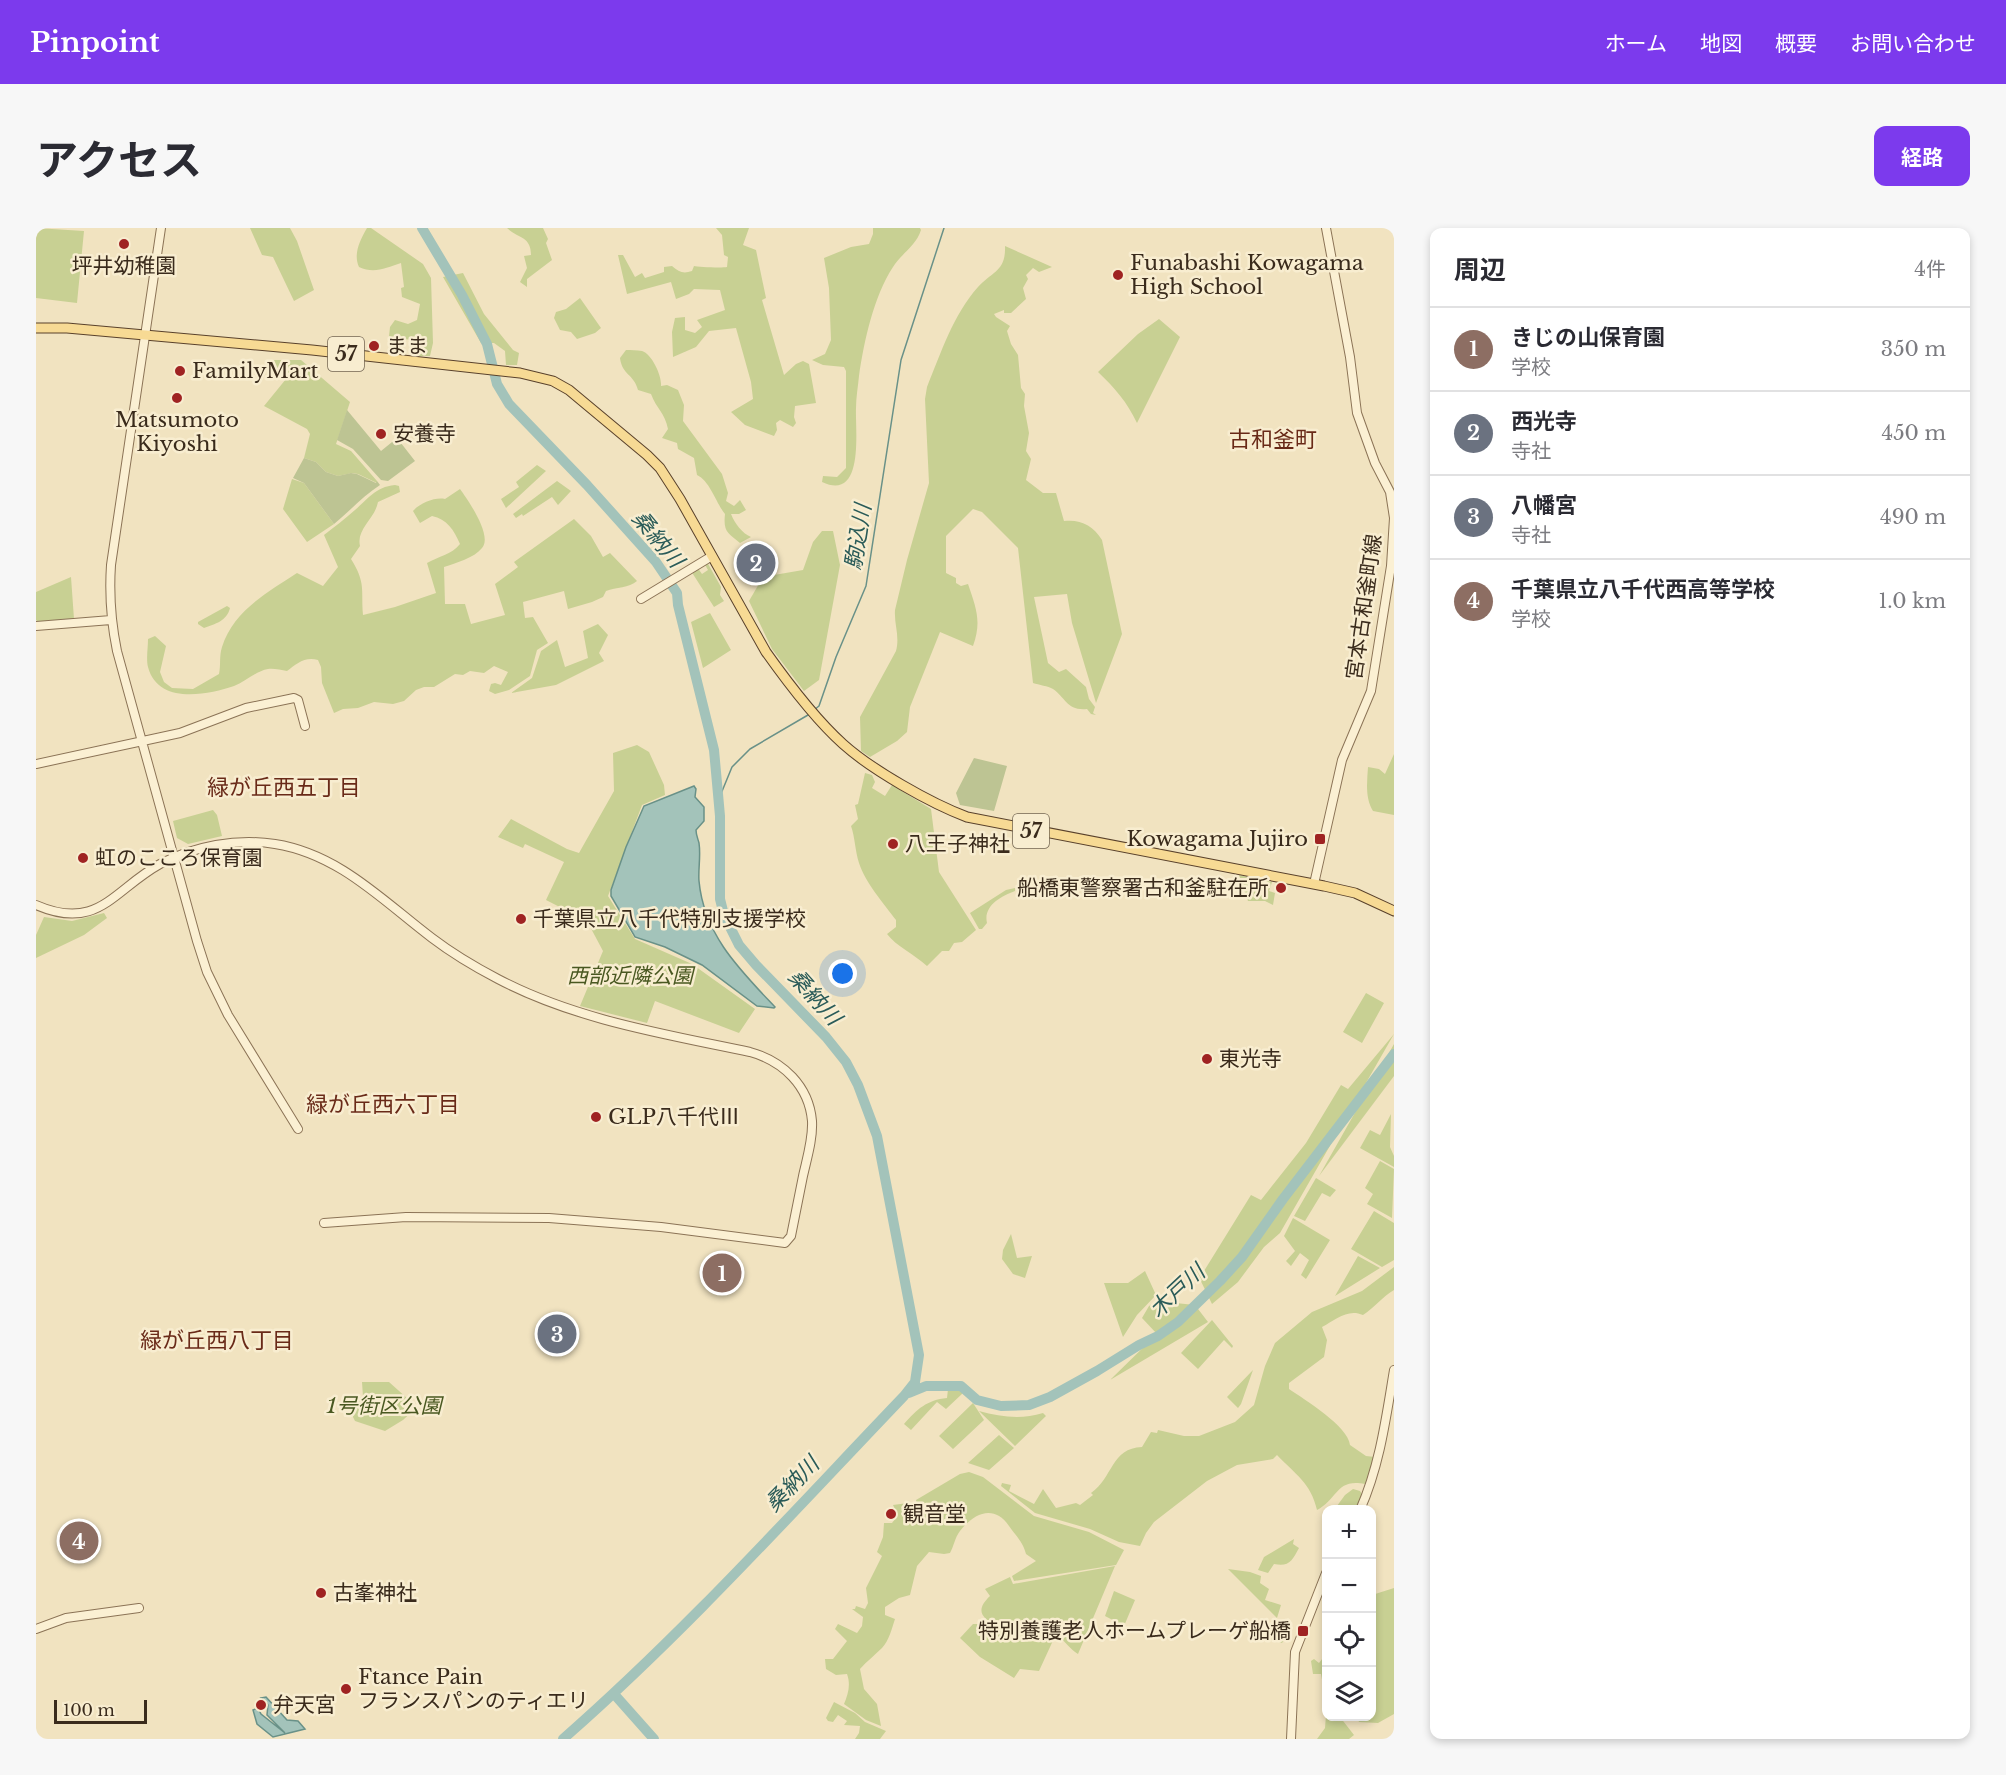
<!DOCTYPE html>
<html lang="ja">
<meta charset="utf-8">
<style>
:root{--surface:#fff;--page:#f7f7f7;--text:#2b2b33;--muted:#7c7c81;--line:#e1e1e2;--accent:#7c3aed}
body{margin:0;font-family:"Libre Baskerville","Noto Sans JP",serif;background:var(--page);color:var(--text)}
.controls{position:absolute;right:18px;bottom:18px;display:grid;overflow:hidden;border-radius:12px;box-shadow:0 3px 9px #0003}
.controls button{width:54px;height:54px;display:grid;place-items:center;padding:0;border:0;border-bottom:2px solid var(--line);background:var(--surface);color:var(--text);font:30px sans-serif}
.scale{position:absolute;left:18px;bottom:15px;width:93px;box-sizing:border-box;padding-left:6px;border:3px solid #3a2b1c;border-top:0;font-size:16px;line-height:21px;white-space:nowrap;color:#3a2b1c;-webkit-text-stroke:4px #f8edd0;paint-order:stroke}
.you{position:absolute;left:807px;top:746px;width:21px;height:21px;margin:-15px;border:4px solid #fff;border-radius:50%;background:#1a73e8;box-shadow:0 0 0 9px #1a73e833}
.badge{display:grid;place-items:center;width:39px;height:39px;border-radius:50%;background:var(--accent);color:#fff;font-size:20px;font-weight:700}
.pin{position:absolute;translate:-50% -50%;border:3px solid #fff;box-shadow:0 2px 6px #0006}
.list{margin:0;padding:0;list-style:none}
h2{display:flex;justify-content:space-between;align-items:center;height:78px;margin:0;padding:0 24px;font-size:26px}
h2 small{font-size:20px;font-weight:400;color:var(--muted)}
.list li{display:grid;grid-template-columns:39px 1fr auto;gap:18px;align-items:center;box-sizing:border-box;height:84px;padding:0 24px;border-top:2px solid var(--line)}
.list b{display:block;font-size:22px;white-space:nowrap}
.list p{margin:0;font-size:20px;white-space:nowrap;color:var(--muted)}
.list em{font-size:20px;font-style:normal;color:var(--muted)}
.icon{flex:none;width:33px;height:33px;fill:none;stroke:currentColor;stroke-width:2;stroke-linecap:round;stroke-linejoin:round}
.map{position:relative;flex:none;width:1358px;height:1511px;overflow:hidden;border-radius:12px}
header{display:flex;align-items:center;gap:36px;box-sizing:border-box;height:84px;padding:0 30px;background:var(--accent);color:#fff}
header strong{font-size:28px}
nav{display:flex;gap:33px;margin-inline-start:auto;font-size:21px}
.intro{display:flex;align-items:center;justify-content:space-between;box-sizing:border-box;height:144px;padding:0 36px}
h1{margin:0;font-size:42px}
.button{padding:15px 27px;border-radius:12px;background:var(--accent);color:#fff;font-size:21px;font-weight:700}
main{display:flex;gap:36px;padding:0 36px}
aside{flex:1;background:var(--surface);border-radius:12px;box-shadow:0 3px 9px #0003}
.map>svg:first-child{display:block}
</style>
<header>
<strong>Pinpoint</strong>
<nav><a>ホーム</a><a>地図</a><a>概要</a><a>お問い合わせ</a></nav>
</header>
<div class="intro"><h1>アクセス</h1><a class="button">経路</a></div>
<main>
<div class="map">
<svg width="1358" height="1511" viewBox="0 0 1358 1511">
<rect width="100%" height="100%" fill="#f1e3c0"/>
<path fill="#c8d093" d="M0 0 48 3 41 75 0 70Z
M214 0H254L261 13 278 62 258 73 237 29 226 27Z
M331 0H335L387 36 395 50 397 115 394 128H381L378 112 356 110 353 108 354 99 359 92 372 96 381 92 384 76 366 69 365 60 368 59 365 35C350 40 338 46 323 39 317 26 324 12 331 0Z
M471 0H507L512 11 510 15 516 32 491 51V59L484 54 491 40 488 28 495 27C495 8 483 11 471 0Z
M680 0H713L707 17 720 22 730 70 726 72 748 147 760 136 767 133 773 136 780 175 759 178 758 189 760 195 757 199 744 192 740 195 741 202 738 208 709 197 695 184 717 171 715 154 700 100 673 103 660 119 637 129 636 104 639 90 649 89V102L659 105 666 99 661 92 689 82 684 62 658 61 653 66 640 71 635 54 591 66 582 27H587L599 49 606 45 609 50 628 44V39L636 38C643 44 647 46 656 43L658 38C661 39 686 40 691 39L692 29 688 27 686 7Z
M837 0H884L885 2C880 18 865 26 857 39 838 68 828 113 823 148 822 159 820 169 820 180 819 202 829 274 786 254L787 248 801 249 810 240V143L808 139 787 137 776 132 789 126 795 112 793 60 788 30 815 19 833 16 837 6Z
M969 18 1016 39 1003 44 997 40 990 47 992 51 987 60 990 71 975 85H968V82L958 86 960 89 974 98 971 103 975 116 982 127 985 160 989 166 988 178 993 205 990 223 995 231 990 252 1007 265H1020L1028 293C1044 291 1057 297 1066 312L1086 406 1060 475 1036 395 1031 366 998 369 1012 435 1023 444 1030 441 1050 459 1053 471 1059 479 1057 485 1060 487 1055 486 1051 481C1031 483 1030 470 1017 461 1012 458 1003 457 997 455L982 320 946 284 937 281 910 308V345L920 350V355L925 358 932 356C940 380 946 393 937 418L904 404 874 479 871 504 861 513 834 529 825 523 824 489 860 423C864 408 858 397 859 382L871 332 893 255 889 171 891 159C905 125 917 87 942 59 957 43 970 43 969 18Z
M427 45 448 86 477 122 483 125 481 137H470L469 123 458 115H445L407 49Z
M544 70 565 100 559 105 541 111 535 104 524 102 518 90 520 84 530 81Z
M1123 91 1144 109 1101 195C1091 174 1079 160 1062 144L1102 106Z
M590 122C595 122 601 122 606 123 616 126 626 148 625 158L631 157 642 162 648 177 647 193 686 246 692 265 690 273 698 278 704 272 710 282 703 286H695C699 296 706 305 715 309L704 315C692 305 687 304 689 286 680 275 674 253 661 247L658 230 642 221 641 215 626 210 632 201C629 185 620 180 615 166L602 162C598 146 586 147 584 130Z
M235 132H265L314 174 300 216 315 223 341 253V255L322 246 316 245 302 248 290 244 280 234 268 230 274 206 271 201 228 178 250 151 232 137Z
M501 237 510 243 470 280 465 271 483 259 480 254Z
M256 251 268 255 298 296 271 314 247 281Z
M521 253 535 263 522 277 516 269 487 288 486 286 480 290 477 286Z
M359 257 363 258 364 264 342 274C339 291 320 301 324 318L315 331C330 355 325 361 327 387L359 379 400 365 391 335C403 328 415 327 424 316 418 302 411 291 396 288L384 295 377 283C384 275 399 269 409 271L424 261C432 272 457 308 446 320 438 330 420 335 408 339L409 376H429L435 396 469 387 459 356 482 339 478 334 538 291 555 308 567 329 574 325 601 353C593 360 580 359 570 363L567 369 556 374 532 381 528 363 487 374 489 390 497 389 512 415 501 422 494 448 473 462 459 466 453 463 455 456 459 455 465 457 472 444 458 438 448 445 434 443 427 447 419 446 398 459H388L380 462 368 473 357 476 338 474 322 480 307 481 298 485 286 455 285 439 282 432C269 428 260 436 251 443 245 442 237 440 232 441 220 443 209 454 198 458 171 467 122 477 112 439 110 431 112 420 112 411L119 408 130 418 124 444 128 454 136 460 157 461 183 446C185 437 183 428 186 419 197 383 232 364 261 345L287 358 302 339 288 307C298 299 309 291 319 282 332 271 339 259 359 257Z
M786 303H797L804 337 783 452 768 463 736 421 713 373 724 354 738 347 767 342 777 314Z
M671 334 685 359 684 367 688 373 678 379 655 343 661 339 666 346 672 342 668 335Z
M35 349 38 391 2 394 0 392V364Z
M191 378 194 380C191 393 179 396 168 400L162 396V394Z
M674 385 695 422 667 440 655 394Z
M562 396 572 407 563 425 568 433 520 457 475 465 496 450 505 423 521 412 529 439 552 430 547 403Z
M601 517 613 524 628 557 629 567 606 577 572 668 599 711 656 736 719 781 703 805 619 773 611 795 544 778 567 723 551 693 510 672 528 634 489 616 487 620 462 609 475 591 531 621 543 625 578 563 577 525Z
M1358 526V587L1337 583C1329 570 1331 554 1332 539L1343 541 1349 546Z
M829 545 836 547 839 554 836 560 849 568 856 557 895 581 903 644 940 702 926 714 918 715 913 723H906L891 738C878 726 860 718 851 706L860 699V692C848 676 829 654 823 635 819 623 819 609 815 598L822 591 819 577 822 576Z
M177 582 181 587 186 608 152 616 141 610 137 593Z
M1203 647 1236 654 1233 663 1239 665 1237 677 1229 673H1212Z
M979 660V663C965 668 947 678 951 695L946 701H943L934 685 970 662Z
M68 685 71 690 48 707 0 730V707L8 689 36 693Z
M1330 765 1348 775 1326 815 1307 804Z
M1358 806 1244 1005 1228 1019 1202 1054 1176 1076 1159 1041 1168 1043 1215 967 1225 972 1270 915 1305 857 1312 861Z
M1358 816V848L1283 948Z
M1355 886 1354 919 1358 928V939L1324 920 1334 902 1344 907Z
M1344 933 1358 941 1356 990 1331 976 1337 966 1329 960Z
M1280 950 1300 962 1294 969 1286 965 1269 993 1258 988Z
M1338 983 1358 995V1032L1346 1039 1315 1021Z
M1257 990 1294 1012 1270 1051 1265 1047 1273 1032 1264 1025 1255 1038 1250 1033 1259 1023 1248 1008Z
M975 1006 981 1030 996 1028 989 1050 977 1046 966 1031 967 1022Z
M1322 1028 1344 1040 1299 1068Z
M1358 1039V1062C1346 1069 1339 1079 1327 1087 1312 1080 1299 1092 1286 1099L1291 1112 1288 1129 1253 1155V1161C1269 1172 1312 1198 1314 1217L1330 1228 1339 1229 1332 1254 1329 1256C1300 1250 1302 1271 1281 1282 1275 1255 1259 1246 1241 1227L1237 1231 1201 1237 1171 1253 1118 1294 1110 1305 1104 1318 1083 1314 1054 1301 999 1285 965 1258 966 1255 975 1257 973 1263 998 1276 1007 1261 1020 1280 1040 1275 1044 1277 1057 1267 1055 1265C1077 1250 1075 1220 1106 1219L1115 1204 1121 1205 1122 1202 1148 1208H1163L1199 1194 1218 1177 1229 1138 1239 1115 1276 1084 1326 1063Z
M1109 1043 1120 1067 1101 1087 1087 1109 1068 1055H1092Z
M1120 1073 1159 1077 1172 1094 1074 1152 1121 1106 1106 1090 1113 1078Z
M1176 1092 1197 1118 1196 1120 1188 1112 1162 1141 1145 1125Z
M1217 1142 1205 1176 1202 1180 1191 1169Z
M326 1154H353L381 1179 367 1192 349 1203 319 1193 317 1189 315 1169H327Z
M912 1161H923L927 1165 910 1181 901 1174 875 1202 868 1196C881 1181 891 1172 911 1170Z
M937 1175 948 1192 917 1221 903 1208Z
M943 1183C965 1189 985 1192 1007 1185L1010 1188 979 1218Z
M963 1207 978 1220 953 1242 932 1235Z
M933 1244 947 1249 998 1288 1053 1304 1088 1322 1080 1337 978 1353 976 1348 1000 1333 990 1326C987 1314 980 1308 973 1298 958 1276 938 1285 924 1303 919 1309 918 1318 914 1325L908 1326 893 1324 881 1338 874 1367 863 1370 849 1379V1387L859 1391C856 1400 853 1413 846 1420 839 1427 831 1433 824 1441L828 1461 841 1476 845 1498 830 1492 808 1476C812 1466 815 1457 811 1446L800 1447 790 1441 789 1431H797L811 1413 799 1401 802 1396 821 1405 826 1398 827 1389 816 1381H819L820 1378 829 1381 832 1375 830 1360 846 1328 841 1324 847 1309 848 1295H856L862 1287 857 1277 872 1275 875 1283 882 1280 880 1272 924 1246Z
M1317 1261 1324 1263 1326 1266 1320 1281 1298 1282 1309 1267Z
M1258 1311 1257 1316 1263 1320C1256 1333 1253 1339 1238 1336L1232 1345 1222 1342 1228 1329Z
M1079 1338 1042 1426C1025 1415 1018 1392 994 1395 986 1396 979 1401 971 1402 953 1394 934 1387 954 1368L949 1361 974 1349 977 1356Z
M1192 1341 1214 1344 1225 1348 1224 1355 1233 1361 1229 1372 1245 1377 1241 1390Z
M1358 1360V1486L1342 1495 1323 1494 1321 1489 1336 1488 1337 1470 1336 1468V1367Z
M1078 1363 1099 1372 1088 1398 1069 1388Z
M1240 1393 1252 1406 1246 1415 1232 1410V1404Z
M937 1396H950L970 1405C993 1404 995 1388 1020 1406L1003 1443 984 1441 978 1450 944 1429 924 1410Z
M1290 1426V1474L1285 1446H1277L1275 1433 1278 1431 1283 1435Z
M798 1474 819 1485 829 1494 850 1503 844 1511H819L823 1505 824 1498 808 1497 811 1493 802 1487 797 1494 792 1493 790 1490Z
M1290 1487V1488L1304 1489 1318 1507 1313 1511H1281L1289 1500Z"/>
<path fill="#bdc493" d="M311 182 345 223 361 210 379 233 352 253 345 252 317 221 301 212Z
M268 230 280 234 290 244 302 248 315 245 321 246 340 255 341 253 344 257C327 268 314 283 298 296L268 255 257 250Z
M938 530 971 538 958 583 924 577 920 565Z"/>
<path fill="#a3c3ba" stroke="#699188" stroke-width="1.5" d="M658 558 660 561 659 569 668 579V593L660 602C660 607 662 611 663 615 665 628 662 641 663 653 668 707 704 742 739 779L738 780 721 778 666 737 629 719 599 709 575 668V662L590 619 608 578Z
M230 1469 251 1492 262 1493 269 1501 237 1509 221 1496 217 1482 222 1480 225 1486 249 1505 231 1487 232 1477 225 1470Z"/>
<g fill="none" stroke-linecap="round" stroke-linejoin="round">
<path stroke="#699188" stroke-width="1.5" d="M778 482 783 478 800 429 830 358 865 132 908 0
M682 573 696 539 714 521 772 487"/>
<path stroke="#a3c3ba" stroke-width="10" d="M386 0 426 67 451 116 461 156 473 176 551 257 620 334 641 365 642 377 678 522 684 588V671L688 687 703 717 720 737 790 809 810 834 822 857 841 908 883 1127 879 1154 868 1168C757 1284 648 1405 527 1511
M873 1165 890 1158H925L941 1172 965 1178 993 1177 1014 1169 1061 1143 1103 1117 1122 1108 1142 1094 1184 1053 1206 1029 1247 971 1358 826
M578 1466 618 1511"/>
<defs>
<path id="tertiary" d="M125 0 75 337C73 367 75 394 81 423L161 713 171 744 192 787 262 901
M605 371 676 328
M0 398 75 392
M0 536 144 505 210 480 258 470 262 472 269 498
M1278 656 1306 532 1335 463 1355 338 1358 290 1354 264 1339 235 1321 185 1314 129 1290 0
M0 677C62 704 77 662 124 636 159 618 200 610 239 616 303 626 347 673 396 710 417 726 439 739 462 751 540 792 629 806 714 824 747 833 773 858 776 893 777 911 771 930 767 948 763 968 759 988 755 1008L749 1015 625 999 513 990 370 989 288 995
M1324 1282C1344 1237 1350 1190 1358 1142
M0 1401 30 1390 103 1380
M1255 1511 1259 1424 1290 1345"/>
<path id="primary" d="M0 100H31L276 122 484 145 517 153 533 162 611 227 624 240 644 271 730 424C752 455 779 491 807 516 836 542 894 575 931 589L1288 658 1319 665 1358 683"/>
</defs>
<use href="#tertiary" stroke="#8b7356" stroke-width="10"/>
<use href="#primary" stroke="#59412b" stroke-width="11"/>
<use href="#tertiary" stroke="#fbf0d3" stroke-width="8"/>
<use href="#primary" stroke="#f7da94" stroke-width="9"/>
</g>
<g fill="#9f2322" stroke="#f8edd0" stroke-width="2">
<circle cx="88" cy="16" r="6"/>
<circle cx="1082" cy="47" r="6"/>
<circle cx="338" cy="118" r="6"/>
<circle cx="144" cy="143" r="6"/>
<circle cx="141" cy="170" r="6"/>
<circle cx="345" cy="206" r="6"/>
<rect x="1278" y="605" width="12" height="12" rx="3"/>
<circle cx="857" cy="616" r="6"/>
<circle cx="47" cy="630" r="6"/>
<circle cx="1245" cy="660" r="6"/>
<circle cx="485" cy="691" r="6"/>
<circle cx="1171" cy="831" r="6"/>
<circle cx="560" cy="889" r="6"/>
<circle cx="855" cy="1286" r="6"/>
<circle cx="285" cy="1365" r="6"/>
<rect x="1261" y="1397" width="12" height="12" rx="3"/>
<circle cx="310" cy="1461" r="6"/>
<circle cx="225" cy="1477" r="6"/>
</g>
<g text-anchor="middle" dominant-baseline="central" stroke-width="5" stroke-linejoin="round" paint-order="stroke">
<g fill="#f8edd0" stroke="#736552" stroke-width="1.5">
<rect x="292" y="109" width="36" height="34" rx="4.5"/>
<rect x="977" y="586" width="36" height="34" rx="4.5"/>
</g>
<g font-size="20" font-weight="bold" fill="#3a2b1c">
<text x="310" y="126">57</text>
<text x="995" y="603">57</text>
</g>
<g font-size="21" fill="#3a2b1c" stroke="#f8edd0" text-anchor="start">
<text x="1094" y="35">Funabashi Kowagama<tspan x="1094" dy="24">High School</tspan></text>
<text x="88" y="38" text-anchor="middle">坪井幼稚園</text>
<text x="350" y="118">まま</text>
<text x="156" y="143">FamilyMart</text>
<text x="141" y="192" text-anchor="middle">Matsumoto<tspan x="141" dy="24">Kiyoshi</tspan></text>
<text x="357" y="206">安養寺</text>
<text x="1272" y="611" text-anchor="end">Kowagama Jujiro</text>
<text x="869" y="616">八王子神社</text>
<text x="59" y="630">虹のこころ保育園</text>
<text x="1233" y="660" text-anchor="end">船橋東警察署古和釜駐在所</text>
<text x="497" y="691">千葉県立八千代特別支援学校</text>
<text x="1183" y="831">東光寺</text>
<text x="572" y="889">GLP八千代Ⅲ</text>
<text x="867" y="1286">観音堂</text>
<text x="297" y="1365">古峯神社</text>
<text x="1255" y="1403" text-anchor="end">特別養護老人ホームプレーゲ船橋</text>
<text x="322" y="1449">Ftance Pain<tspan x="322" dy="24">フランスパンのティエリ</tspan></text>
<text x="237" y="1477">弁天宮</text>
</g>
<g font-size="21" fill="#3a2b1c" stroke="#f8edd0">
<text transform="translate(1328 379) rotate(-82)">宮本古和釜町線</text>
</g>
<g font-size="21" font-style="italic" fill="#495821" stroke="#f8edd0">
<text x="594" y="748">西部近隣公園</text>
<text x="348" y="1178">1号街区公園</text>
</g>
<g font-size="22" fill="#692a18" stroke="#f8edd0">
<text x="1237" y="211">古和釜町</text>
<text x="248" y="559">緑が丘西五丁目</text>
<text x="347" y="876">緑が丘西六丁目</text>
<text x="181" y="1112">緑が丘西八丁目</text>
</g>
<g font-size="22" font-style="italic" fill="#2a5b58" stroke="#f8edd0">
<text transform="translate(822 309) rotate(-81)">駒込川</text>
<text transform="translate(622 311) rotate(50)">桑納川</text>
<text transform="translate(779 769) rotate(48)">桑納川</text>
<text transform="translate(1141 1063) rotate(-43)">木戸川</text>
<text transform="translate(756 1256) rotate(-46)">桑納川</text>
</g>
</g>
</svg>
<div class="controls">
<button>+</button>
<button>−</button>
<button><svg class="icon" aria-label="locate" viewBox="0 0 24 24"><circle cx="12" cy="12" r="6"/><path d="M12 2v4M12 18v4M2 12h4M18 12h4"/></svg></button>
<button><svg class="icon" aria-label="layers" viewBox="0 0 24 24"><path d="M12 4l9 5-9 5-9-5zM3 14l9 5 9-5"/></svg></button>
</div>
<div class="scale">100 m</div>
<div class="you"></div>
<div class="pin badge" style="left:686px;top:1045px;background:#8d6e63">1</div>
<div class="pin badge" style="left:720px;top:335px;background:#6b7280">2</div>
<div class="pin badge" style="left:521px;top:1106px;background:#6b7280">3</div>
<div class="pin badge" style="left:43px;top:1313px;background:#8d6e63">4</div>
</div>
<aside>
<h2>周辺<small>4件</small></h2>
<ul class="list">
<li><span class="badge" style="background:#8d6e63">1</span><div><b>きじの山保育園</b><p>学校</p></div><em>350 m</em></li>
<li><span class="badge" style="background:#6b7280">2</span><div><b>西光寺</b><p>寺社</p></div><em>450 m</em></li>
<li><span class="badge" style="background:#6b7280">3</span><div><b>八幡宮</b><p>寺社</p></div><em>490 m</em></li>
<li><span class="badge" style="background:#8d6e63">4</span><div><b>千葉県立八千代西高等学校</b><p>学校</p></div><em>1.0 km</em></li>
</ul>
</aside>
</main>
